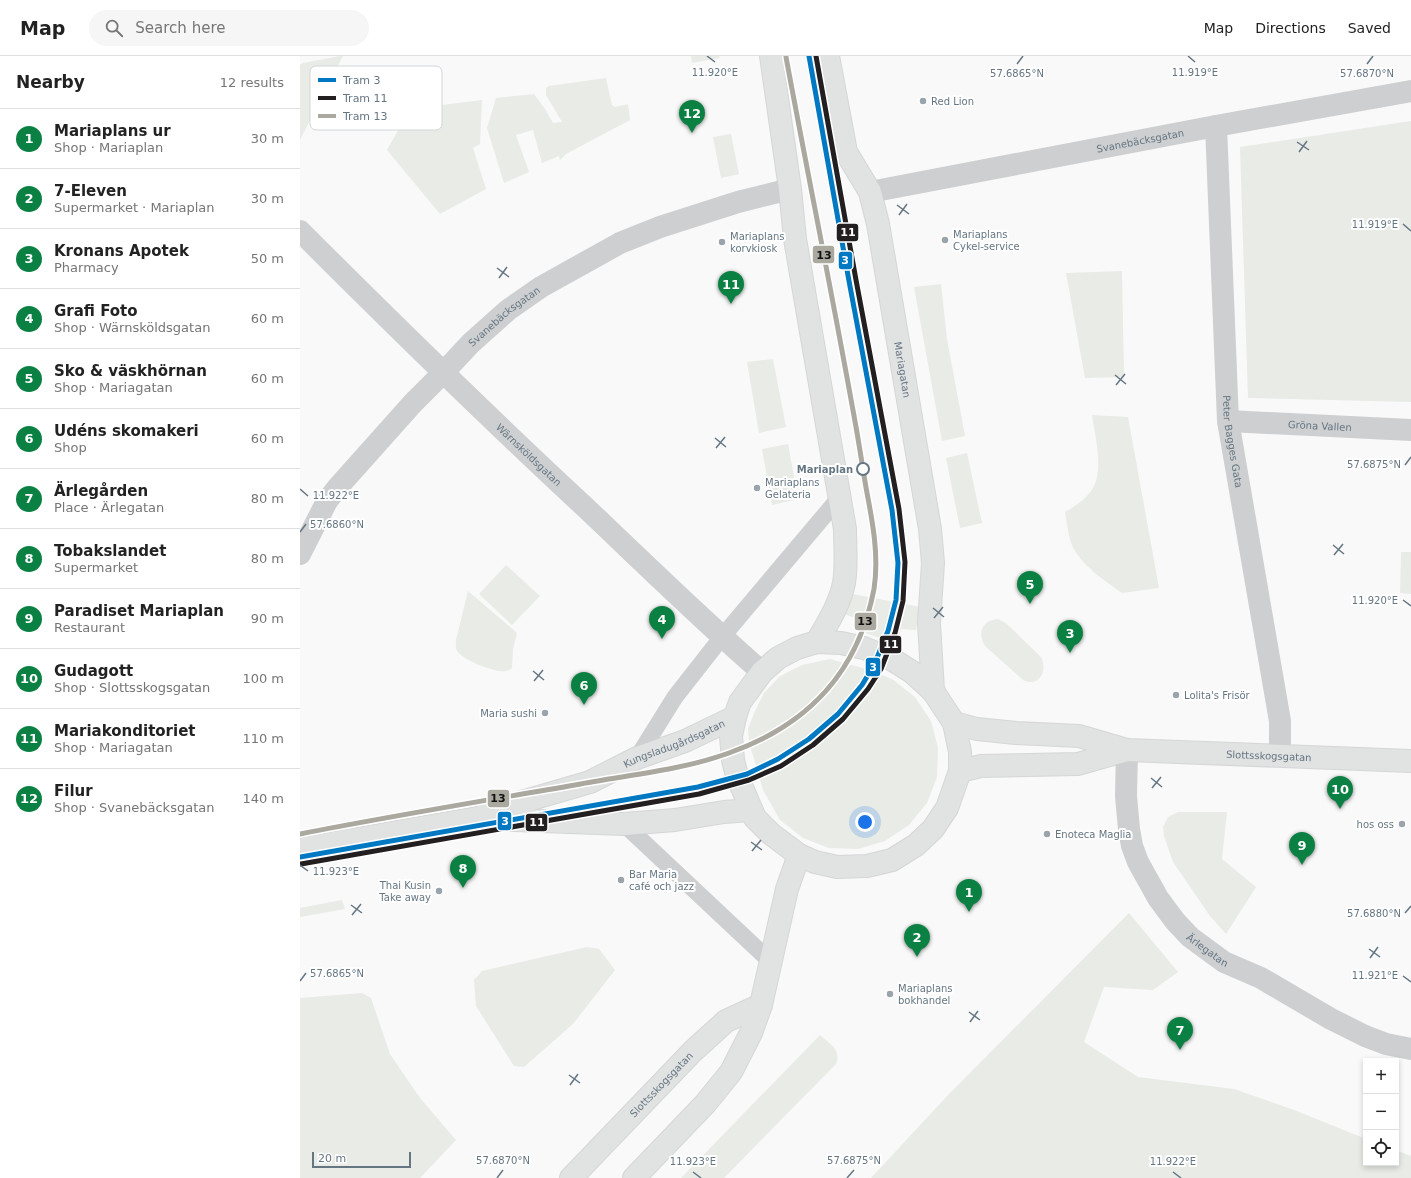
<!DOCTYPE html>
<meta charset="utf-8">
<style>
:root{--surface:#fff;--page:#f6f6f6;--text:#222;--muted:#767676;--line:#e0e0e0;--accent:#0b8043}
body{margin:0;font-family:"DejaVu Sans",sans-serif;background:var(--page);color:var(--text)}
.controls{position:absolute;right:12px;bottom:12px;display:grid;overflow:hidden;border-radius:0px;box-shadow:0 2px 6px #0003}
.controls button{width:36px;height:36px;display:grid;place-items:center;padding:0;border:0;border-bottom:1px solid var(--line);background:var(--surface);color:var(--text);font:20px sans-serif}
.scale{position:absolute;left:12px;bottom:10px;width:99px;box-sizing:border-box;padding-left:4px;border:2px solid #657683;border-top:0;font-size:11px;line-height:14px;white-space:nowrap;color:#657683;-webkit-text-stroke:3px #fff;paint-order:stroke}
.you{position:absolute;left:565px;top:766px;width:14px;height:14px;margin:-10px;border:3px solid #fff;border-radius:50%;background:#1a73e8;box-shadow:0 0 0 6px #1a73e833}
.badge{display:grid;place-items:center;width:26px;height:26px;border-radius:50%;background:var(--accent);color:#fff;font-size:13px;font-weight:700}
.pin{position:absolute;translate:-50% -33px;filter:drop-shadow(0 1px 2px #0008)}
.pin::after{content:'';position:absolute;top:21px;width:14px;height:12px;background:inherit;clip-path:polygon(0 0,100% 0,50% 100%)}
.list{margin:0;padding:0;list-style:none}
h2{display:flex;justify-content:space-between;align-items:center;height:52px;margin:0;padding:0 16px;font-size:17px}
h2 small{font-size:13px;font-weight:400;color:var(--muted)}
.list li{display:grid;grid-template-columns:26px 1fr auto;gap:12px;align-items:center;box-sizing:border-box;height:60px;padding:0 16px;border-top:1px solid var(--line)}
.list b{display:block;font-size:15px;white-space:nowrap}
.list p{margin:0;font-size:13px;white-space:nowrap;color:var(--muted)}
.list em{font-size:13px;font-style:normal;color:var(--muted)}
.icon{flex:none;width:22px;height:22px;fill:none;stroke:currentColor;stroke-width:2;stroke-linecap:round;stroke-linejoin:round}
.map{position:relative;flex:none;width:1111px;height:1122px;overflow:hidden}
header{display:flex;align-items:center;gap:24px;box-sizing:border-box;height:56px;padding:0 20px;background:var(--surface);border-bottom:1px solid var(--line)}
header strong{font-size:19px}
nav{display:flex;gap:22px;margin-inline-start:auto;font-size:14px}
.search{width:280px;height:36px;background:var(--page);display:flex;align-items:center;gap:10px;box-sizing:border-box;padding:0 14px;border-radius:22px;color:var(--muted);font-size:15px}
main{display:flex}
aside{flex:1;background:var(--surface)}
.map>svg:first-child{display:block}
</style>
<header>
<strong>Map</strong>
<div class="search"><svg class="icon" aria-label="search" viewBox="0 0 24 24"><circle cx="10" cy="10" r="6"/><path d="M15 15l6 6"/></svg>Search here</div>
<nav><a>Map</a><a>Directions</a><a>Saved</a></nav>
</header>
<main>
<aside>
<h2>Nearby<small>12 results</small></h2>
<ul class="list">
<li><span class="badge">1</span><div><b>Mariaplans ur</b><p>Shop · Mariaplan</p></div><em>30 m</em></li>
<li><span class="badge">2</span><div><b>7-Eleven</b><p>Supermarket · Mariaplan</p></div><em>30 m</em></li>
<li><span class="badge">3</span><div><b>Kronans Apotek</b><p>Pharmacy</p></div><em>50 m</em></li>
<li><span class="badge">4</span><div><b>Grafi Foto</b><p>Shop · Wärnsköldsgatan</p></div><em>60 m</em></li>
<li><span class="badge">5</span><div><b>Sko &amp; väskhörnan</b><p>Shop · Mariagatan</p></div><em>60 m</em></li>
<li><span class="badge">6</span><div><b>Udéns skomakeri</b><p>Shop</p></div><em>60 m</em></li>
<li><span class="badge">7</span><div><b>Ärlegården</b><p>Place · Ärlegatan</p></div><em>80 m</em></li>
<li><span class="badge">8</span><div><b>Tobakslandet</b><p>Supermarket</p></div><em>80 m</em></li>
<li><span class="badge">9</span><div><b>Paradiset Mariaplan</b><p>Restaurant</p></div><em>90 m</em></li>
<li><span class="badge">10</span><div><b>Gudagott</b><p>Shop · Slottsskogsgatan</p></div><em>100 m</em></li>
<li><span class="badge">11</span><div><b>Mariakonditoriet</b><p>Shop · Mariagatan</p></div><em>110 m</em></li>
<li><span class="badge">12</span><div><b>Filur</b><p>Shop · Svanebäcksgatan</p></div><em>140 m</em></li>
</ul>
</aside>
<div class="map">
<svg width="1111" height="1122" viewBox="0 0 1111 1122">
<rect width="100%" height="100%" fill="#f9f9f9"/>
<path fill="#e8ebe6" d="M40 0H43L0 84V9L3 7Z
M391 0H419L420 2 392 7Z
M306 22 312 49 315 51 328 48 330 64 266 98 260 104 259 100 242 107 233 74 216 79 229 116 204 127 187 72 196 42 234 38 245 53 253 67 262 66 246 39V32L249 30Z
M182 44 180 88 173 92 186 133 140 158 87 94 110 53Z
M1111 65V346L948 342 940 91Z
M431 78 439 118 421 122 413 81Z
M822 215 824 321 785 322 766 217Z
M641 228 647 283 665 380 642 385 614 231Z
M473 303 486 371 459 377 447 306Z
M792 359 828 361 859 532 822 537C803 523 781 510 771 487 768 478 767 466 765 456 774 451 789 441 793 432 804 413 795 380 792 359Z
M488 388 498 443 472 449 462 393Z
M667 397 682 467 660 472 646 402Z
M1101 496H1111V538L1100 537Z
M206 509 240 540 212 569 179 538Z
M168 535 217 577 213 593 212 612C209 614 205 616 200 615 190 614 164 604 158 596 155 593 156 589 156 584Z
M553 538 620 551 616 574 601 573 596 588 560 575 562 565 545 558Z
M698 563 704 566 709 570 741 601C748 615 739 632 723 624L685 590C677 577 682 564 698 563Z
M530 603 566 613 592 623 615 641 631 665 638 692 637 721 627 747 609 769 585 785 558 793 529 792 503 782 480 764 463 734 449 686 448 673 455 655 464 637 480 620 502 609Z
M878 756H927L922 803 956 831 926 878 910 860 873 806 864 780 863 771 868 761Z
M42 844 45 853 0 861V852Z
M829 857 878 916 853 934 804 931 784 986 838 1021 934 1033 994 1054 1066 1083V1107H1096V1094L1111 1100V1122H571L648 1039Z
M287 891 299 893 315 914 273 968 224 1011 214 1010 176 950 174 924 182 915Z
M62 937 71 942 90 998 120 1042 156 1084 120 1122H0V942Z
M520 979C530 988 542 994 536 1008L424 1122H381Z"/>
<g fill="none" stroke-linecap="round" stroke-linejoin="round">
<defs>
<g id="secondary">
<path d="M471 0 490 133 495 183 545 473C545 491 547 509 544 527 540 548 527 568 517 586"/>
<path id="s7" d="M528 0 546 96 570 136 578 168 630 473 633 507 629 567 633 635"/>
<path d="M517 586 541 587 564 592 593 604 612 616 633 635 654 667 660 696V715L647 752 633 773 616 789 592 804 567 810 537 811 515 806 499 799 471 778 455 762 437 720 433 704 431 680 435 661 440 646 462 616 478 602 497 592Z"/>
<path id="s8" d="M654 667 677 673 716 677 779 680 827 694 1111 705"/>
<path d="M660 715 681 710 778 708 827 694"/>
<path d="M187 763 324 768 375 764 424 756 451 754"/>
<path id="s9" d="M0 793 178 762 218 747 290 726 337 702 385 685 435 661"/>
<path id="s10" d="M271 1122 393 995 426 965 461 949"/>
<path d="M334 1122 405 1048 431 1016 451 977 461 949 487 833 499 799"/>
</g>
</defs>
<use href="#secondary" stroke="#d5d6d7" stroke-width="24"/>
<path stroke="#cecfd0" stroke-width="17" d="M337 702 375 641 422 581 540 441
M324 768 471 906"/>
<g stroke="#cecfd0" stroke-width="22">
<path id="s1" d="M916 70 928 365 980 665V699"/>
<path id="s2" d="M570 136 916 70 1111 35"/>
<path id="s3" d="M0 175C94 269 189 362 286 452 344 507 402 564 462 616"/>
<path id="s4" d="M928 365 1111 374"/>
<path id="s5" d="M0 498 27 445 38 431 113 347 143 317 171 287 208 254 241 231 320 187 360 171 438 146 490 133"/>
<path id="s6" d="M827 694 826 740 829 773 832 790 838 806 858 842 875 865 890 881 924 906 961 922 1031 963 1065 980 1086 988 1111 993"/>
</g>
<use href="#secondary" stroke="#e1e2e2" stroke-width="22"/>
<defs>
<path id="tram-1" d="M0 801 398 731 447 718 478 703 509 683 538 658 562 629 574 609 588 575 596 544 598 507 592 454 549 225 509 0"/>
<path id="tram-2" d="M1 808 399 738 449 724 481 710 513 689 543 663 568 633 581 613 595 577 603 545 605 506 599 453 556 224 516 0"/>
<path id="tram-3" d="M0 778C91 760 183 745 275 729 326 719 379 715 429 697 508 669 558 617 574 533 579 501 573 468 567 437 563 415 560 393 556 371 534 247 509 125 486 1"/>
</defs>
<use href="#tram-1" stroke="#fff" stroke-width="8"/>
<use href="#tram-2" stroke="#fff" stroke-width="8"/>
<use href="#tram-3" stroke="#fff" stroke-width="8"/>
<use href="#tram-1" stroke="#0079c2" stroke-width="5"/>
<use href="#tram-2" stroke="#231f20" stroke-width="5"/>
<use href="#tram-3" stroke="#aaa89f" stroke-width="5"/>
</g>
<path fill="none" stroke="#657683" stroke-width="1.5" d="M407 0 415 6M888 0 895 6M717 8 723 0M1067 8 1073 0M997 86 1009 94M999 96 1007 85M597 149 609 158M599 159 607 148M1103 168 1111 175M197 212 209 221M199 222 207 211M815 319 826 328M816 329 825 318M415 382 426 391M416 392 425 381M1105 409 1111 401M0 433 8 440M0 476 6 468M1033 489 1044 498M1034 499 1043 488M1103 544 1111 550M633 552 644 561M634 562 643 551M233 615 244 624M234 625 243 614M851 722 862 731M852 732 861 721M451 786 462 794M452 795 461 784M0 809 8 815M51 849 62 857M1105 857 1111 850M52 859 61 848M1069 893 1080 901M1070 902 1078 891M1103 920 1111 926M0 925 6 917M669 956 680 964M670 966 678 955M269 1019 280 1027M270 1029 278 1018M393 1116 401 1122M873 1116 881 1122M197 1122 203 1114M547 1122 554 1114"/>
<g fill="#99a4ac" stroke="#fff" stroke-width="1.5">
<circle cx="623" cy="45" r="4"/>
<circle cx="645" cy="184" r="4"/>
<circle cx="422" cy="186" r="4"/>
<circle cx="457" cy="432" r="4"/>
<circle cx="876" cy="639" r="4"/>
<circle cx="245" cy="657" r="4"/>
<circle cx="1102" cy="768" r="4"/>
<circle cx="747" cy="778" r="4"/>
<circle cx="321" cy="824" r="4"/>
<circle cx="139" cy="835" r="4"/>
<circle cx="590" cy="938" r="4"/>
</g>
<circle fill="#fff" stroke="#657683" stroke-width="2" cx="563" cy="413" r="6"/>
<g text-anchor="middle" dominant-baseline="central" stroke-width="4" stroke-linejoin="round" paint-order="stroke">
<g font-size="10" fill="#657683" stroke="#fff" text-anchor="start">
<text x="631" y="45">Red Lion</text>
<text x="653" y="178">Mariaplans<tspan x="653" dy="12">Cykel-service</tspan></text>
<text x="430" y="180">Mariaplans<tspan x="430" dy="12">korvkiosk</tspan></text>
<text x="465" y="426">Mariaplans<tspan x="465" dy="12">Gelateria</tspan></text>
<text x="884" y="639">Lolita's Frisör</text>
<text x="237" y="657" text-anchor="end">Maria sushi</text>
<text x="1094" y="768" text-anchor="end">hos oss</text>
<text x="755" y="778">Enoteca Maglia</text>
<text x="329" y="818">Bar Maria<tspan x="329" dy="12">café och jazz</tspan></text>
<text x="131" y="829" text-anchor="end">Thai Kusin<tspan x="131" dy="12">Take away</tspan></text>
<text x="598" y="932">Mariaplans<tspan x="598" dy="12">bokhandel</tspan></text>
</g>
<g font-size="10" fill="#657683" stroke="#fff">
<text stroke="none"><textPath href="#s2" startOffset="275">Svanebäcksgatan</textPath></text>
<text stroke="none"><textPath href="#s5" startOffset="316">Svanebäcksgatan</textPath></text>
<text stroke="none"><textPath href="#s7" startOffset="325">Mariagatan</textPath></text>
<text stroke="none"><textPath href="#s4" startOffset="92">Gröna Vallen</textPath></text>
<text stroke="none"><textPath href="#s1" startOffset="316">Peter Bagges Gata</textPath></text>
<text stroke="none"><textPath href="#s3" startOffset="320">Wärnsköldsgatan</textPath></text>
<text stroke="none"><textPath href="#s9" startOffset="391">Kungsladugårdsgatan</textPath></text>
<text stroke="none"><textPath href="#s8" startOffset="318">Slottsskogsgatan</textPath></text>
<text stroke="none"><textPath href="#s6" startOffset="227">Ärlegatan</textPath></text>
<text stroke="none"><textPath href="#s10" startOffset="130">Slottsskogsgatan</textPath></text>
</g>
<g font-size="10" font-weight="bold" fill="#657683" stroke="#fff" text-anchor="end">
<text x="553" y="413">Mariaplan</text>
</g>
</g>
<rect x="10" y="10" width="132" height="64" rx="6" fill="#fff" stroke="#d1d6da" stroke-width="1"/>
<rect x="18" y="22" width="18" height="4" fill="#0079c2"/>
<rect x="18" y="40" width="18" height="4" fill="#231f20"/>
<rect x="18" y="58" width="18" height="4" fill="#aaa89f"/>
<g font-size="11" fill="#657683">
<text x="43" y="28">Tram 3</text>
<text x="43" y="46">Tram 11</text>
<text x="43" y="64">Tram 13</text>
</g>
<g font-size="10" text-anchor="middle" fill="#657683" stroke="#fff" stroke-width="4" stroke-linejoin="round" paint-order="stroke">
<text x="415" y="20">11.920°E</text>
<text x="895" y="20">11.919°E</text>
<text x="717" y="21">57.6865°N</text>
<text x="1067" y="21">57.6870°N</text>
<text x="1075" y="172">11.919°E</text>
<text x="1074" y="412">57.6875°N</text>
<text x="36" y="443">11.922°E</text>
<text x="37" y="472">57.6860°N</text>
<text x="1075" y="548">11.920°E</text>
<text x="36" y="819">11.923°E</text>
<text x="1074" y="861">57.6880°N</text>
<text x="37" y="921">57.6865°N</text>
<text x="1075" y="923">11.921°E</text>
<text x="203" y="1108">57.6870°N</text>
<text x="554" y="1108">57.6875°N</text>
<text x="393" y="1109">11.923°E</text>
<text x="873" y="1109">11.922°E</text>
</g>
<g stroke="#fff" stroke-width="1.5">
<rect x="536" y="167" width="23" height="19" rx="4" fill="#231f20"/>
<rect x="512" y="189" width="23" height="19" rx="4" fill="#aaa89f"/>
<rect x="538" y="195" width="15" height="19" rx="4" fill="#0079c2"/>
<rect x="554" y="556" width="23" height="19" rx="4" fill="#aaa89f"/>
<rect x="579" y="579" width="23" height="19" rx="4" fill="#231f20"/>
<rect x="565" y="601" width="16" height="20" rx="4" fill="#0079c2"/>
<rect x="187" y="733" width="23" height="19" rx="4" fill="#aaa89f"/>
<rect x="197" y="755" width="15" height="20" rx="4" fill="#0079c2"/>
<rect x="225" y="757" width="23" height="19" rx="4" fill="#231f20"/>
</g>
<g font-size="11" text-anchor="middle" font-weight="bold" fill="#fff">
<text x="548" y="180">11</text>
<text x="545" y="208">3</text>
<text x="591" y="592">11</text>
<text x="573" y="615">3</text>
<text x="205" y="769">3</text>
<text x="237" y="770">11</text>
</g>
<g font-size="11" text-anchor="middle" font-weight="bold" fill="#111">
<text x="524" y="203">13</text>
<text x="565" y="569">13</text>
<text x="198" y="746">13</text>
</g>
</svg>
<div class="controls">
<button>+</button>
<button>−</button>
<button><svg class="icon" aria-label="locate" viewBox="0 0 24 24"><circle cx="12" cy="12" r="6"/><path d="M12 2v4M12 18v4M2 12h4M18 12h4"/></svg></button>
</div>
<div class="scale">20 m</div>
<div class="you"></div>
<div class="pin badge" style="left:669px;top:856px">1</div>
<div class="pin badge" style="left:617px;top:901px">2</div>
<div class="pin badge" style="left:770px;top:597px">3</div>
<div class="pin badge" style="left:362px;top:583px">4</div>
<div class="pin badge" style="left:730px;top:548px">5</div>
<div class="pin badge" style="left:284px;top:649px">6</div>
<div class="pin badge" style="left:880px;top:994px">7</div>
<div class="pin badge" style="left:163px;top:832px">8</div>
<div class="pin badge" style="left:1002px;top:809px">9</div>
<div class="pin badge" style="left:1040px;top:753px">10</div>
<div class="pin badge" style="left:431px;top:248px">11</div>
<div class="pin badge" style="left:392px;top:77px">12</div>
</div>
</main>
